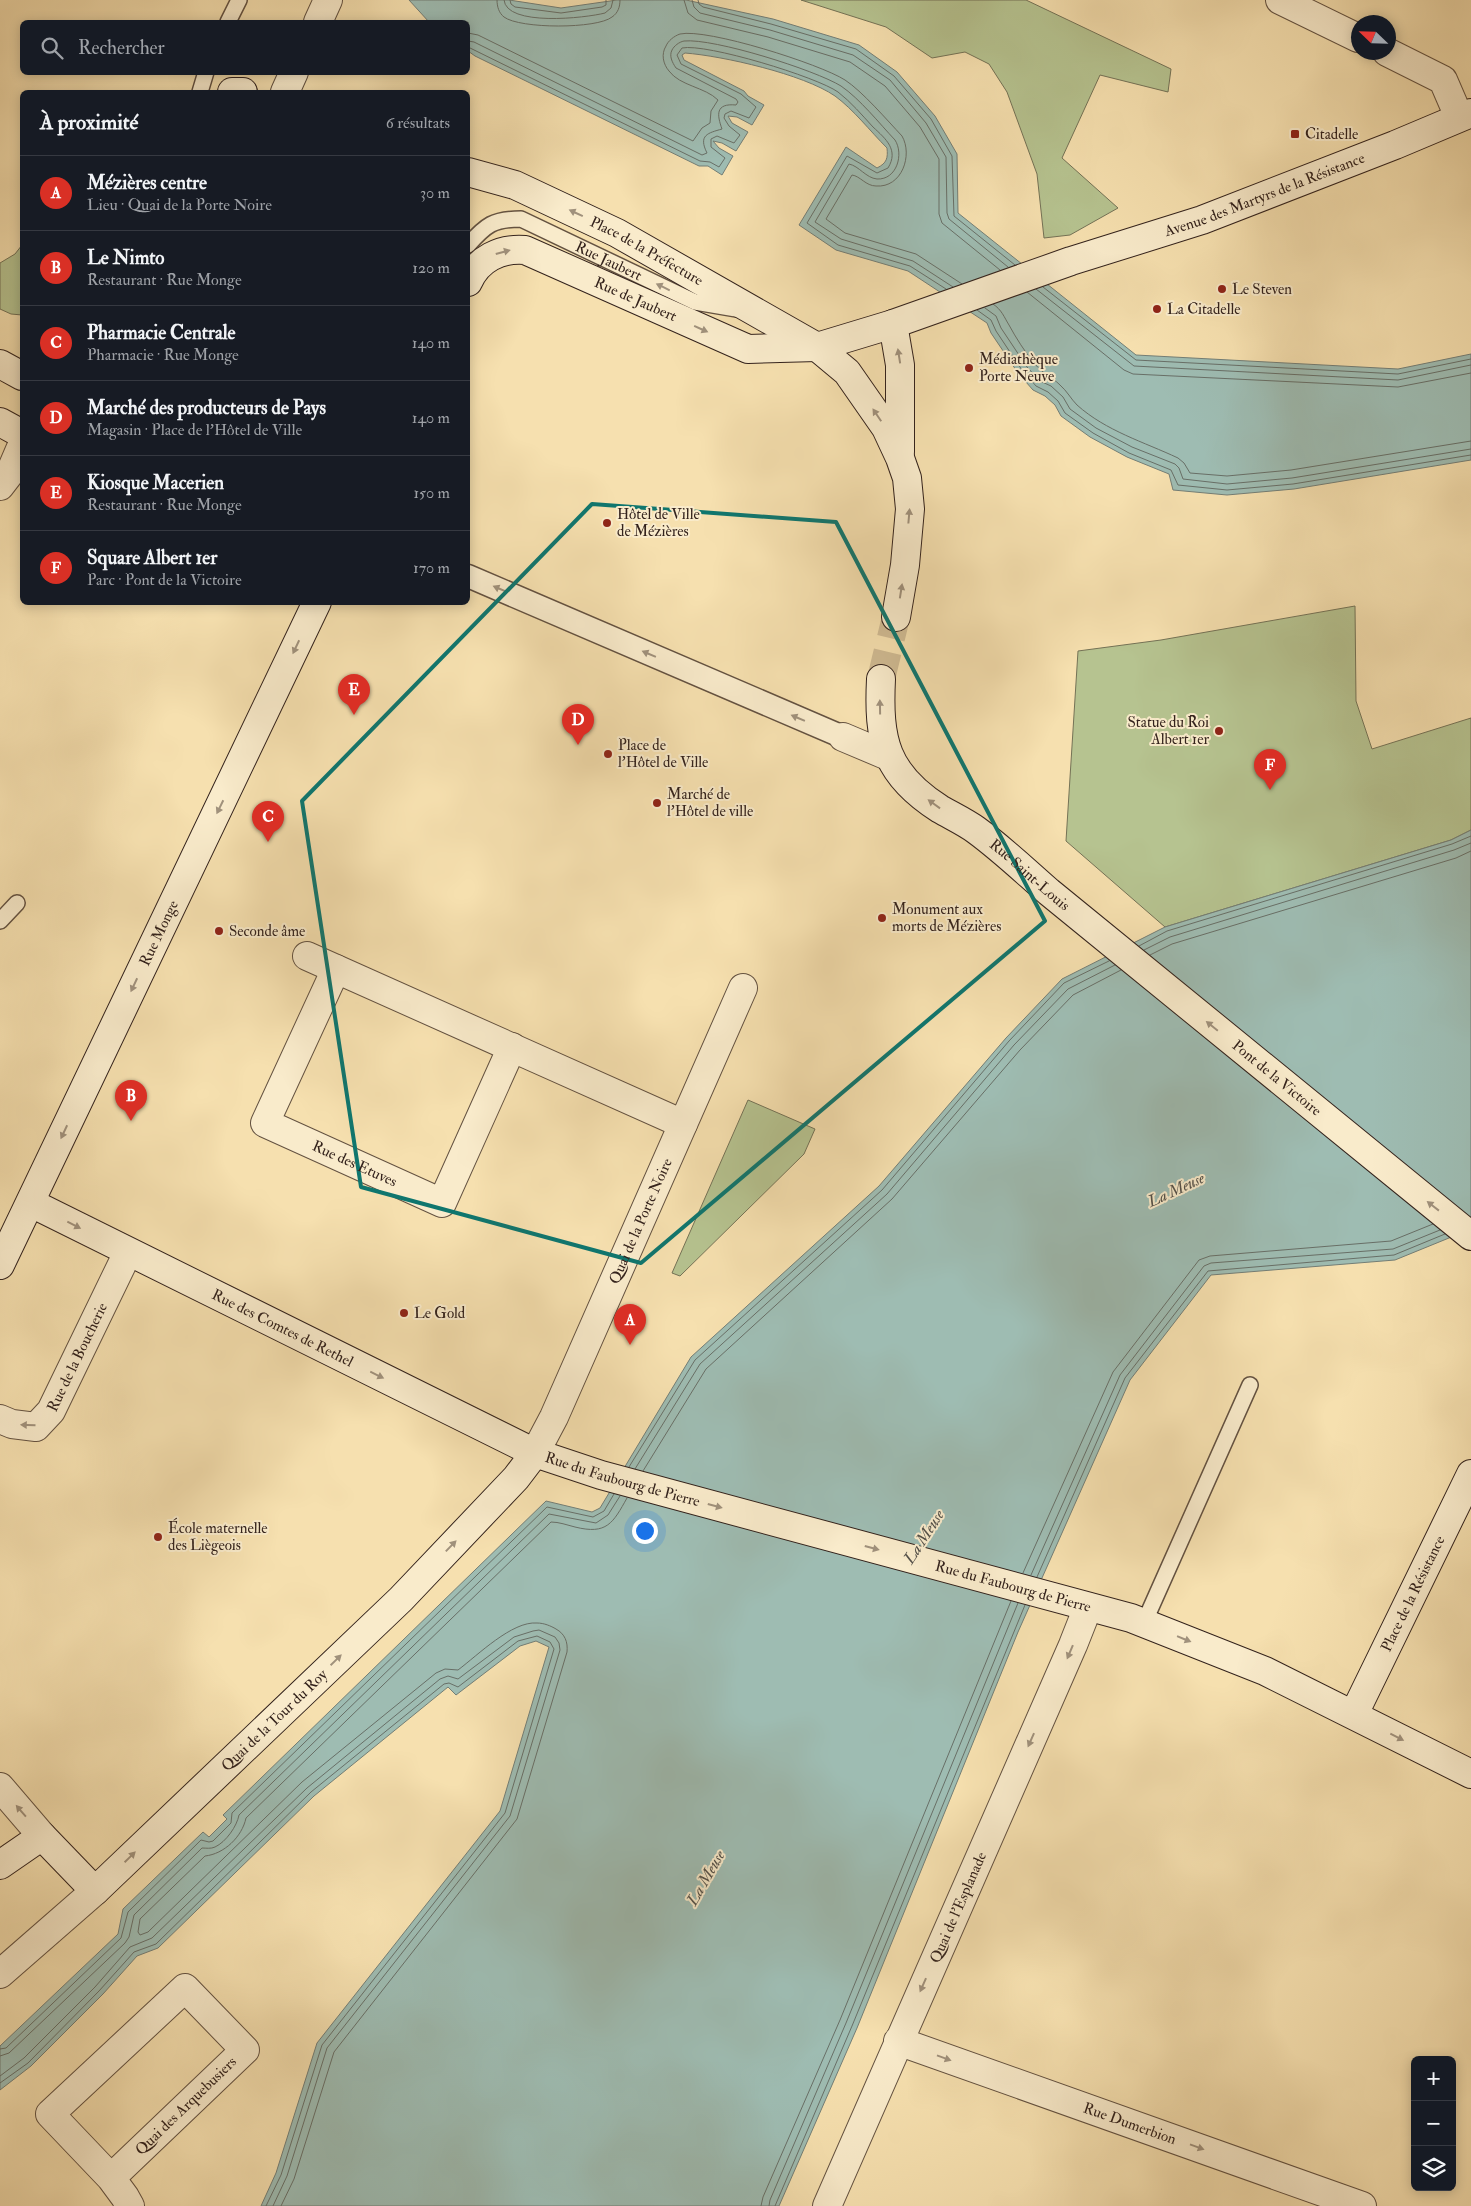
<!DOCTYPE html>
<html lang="fr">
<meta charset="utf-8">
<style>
:root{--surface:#171b24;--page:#20242c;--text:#f1f3f6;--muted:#9ea1a6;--line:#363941;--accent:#d93025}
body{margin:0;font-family:"IM FELL Double Pica",serif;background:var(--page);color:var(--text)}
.controls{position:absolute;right:15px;bottom:15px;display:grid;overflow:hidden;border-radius:8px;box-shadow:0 2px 12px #0003}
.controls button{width:45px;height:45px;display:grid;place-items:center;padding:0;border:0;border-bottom:1px solid var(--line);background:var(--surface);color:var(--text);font:25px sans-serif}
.compass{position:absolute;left:1351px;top:15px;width:45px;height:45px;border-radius:50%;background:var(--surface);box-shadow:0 2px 12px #0003;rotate:293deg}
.you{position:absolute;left:644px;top:1530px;width:18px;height:18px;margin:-12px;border:4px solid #fff;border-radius:50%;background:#1a73e8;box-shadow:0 0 0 8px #1a73e833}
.badge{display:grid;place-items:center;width:32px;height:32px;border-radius:50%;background:var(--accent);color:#fff;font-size:16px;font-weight:700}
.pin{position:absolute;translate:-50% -41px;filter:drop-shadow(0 1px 2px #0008)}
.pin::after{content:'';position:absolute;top:26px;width:18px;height:15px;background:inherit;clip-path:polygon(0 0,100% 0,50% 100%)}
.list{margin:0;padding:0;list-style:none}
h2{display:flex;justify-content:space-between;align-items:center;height:65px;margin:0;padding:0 20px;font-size:21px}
h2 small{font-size:16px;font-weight:400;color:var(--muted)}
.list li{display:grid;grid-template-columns:32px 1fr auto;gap:15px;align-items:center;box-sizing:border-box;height:75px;padding:0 20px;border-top:1px solid var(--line)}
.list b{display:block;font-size:19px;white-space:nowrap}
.list p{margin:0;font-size:16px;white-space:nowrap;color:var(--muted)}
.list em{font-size:16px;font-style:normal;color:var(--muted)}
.icon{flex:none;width:28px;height:28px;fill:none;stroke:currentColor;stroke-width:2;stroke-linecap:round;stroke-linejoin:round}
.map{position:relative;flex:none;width:1471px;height:2206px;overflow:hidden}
.search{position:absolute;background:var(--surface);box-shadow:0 2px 12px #0003;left:20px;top:20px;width:450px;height:55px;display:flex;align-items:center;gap:12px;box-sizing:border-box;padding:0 18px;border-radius:8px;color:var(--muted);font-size:19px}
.panel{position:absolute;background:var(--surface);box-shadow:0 2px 12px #0003;left:20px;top:90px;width:450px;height:515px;border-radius:8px}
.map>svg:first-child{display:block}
</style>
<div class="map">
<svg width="1471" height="2206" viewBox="0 0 1471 2206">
<rect width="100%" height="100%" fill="#f6e0af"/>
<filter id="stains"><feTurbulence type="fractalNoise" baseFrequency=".004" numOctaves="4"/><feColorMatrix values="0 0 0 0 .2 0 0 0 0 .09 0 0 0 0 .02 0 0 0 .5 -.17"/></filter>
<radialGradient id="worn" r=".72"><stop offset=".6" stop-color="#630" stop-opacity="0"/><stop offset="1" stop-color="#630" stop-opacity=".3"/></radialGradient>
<path fill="#b6c390" stroke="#747256" d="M801 0H1026L1171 69 1168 92 1100 75 1062 158 1118 208 1070 235 1044 238 1037 174 1007 92 989 64 965 52 932 58 886 27Z
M22 245V315L11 314 0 309V263L15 254Z
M1355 606 1356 701 1372 749 1471 718V830L1451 840 1165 927 1066 841 1078 651 1161 640Z
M748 1100 815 1129 804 1154 680 1276 672 1273Z"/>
<path fill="#9ebcb2" stroke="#737e76" d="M409 0H509L561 8 617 0H686L773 19 859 45 897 72 935 116 957 154 958 213 1136 355 1398 369 1471 354V460L1294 489 1227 495 1173 490 1169 474 1127 457 1090 437 1061 416 1055 405 1045 396 1033 390 1018 373 991 333 987 323 908 271 836 250 799 225 846 147 877 168C887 163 888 158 887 148 870 131 854 110 835 96 803 74 723 56 685 53L682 55 684 60 744 91 748 96 764 105 752 125 737 117 728 116 732 123 748 132 736 151 722 143 713 141 719 148 733 156 722 175 708 166H699L475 56 468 51V22H429Z
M1471 830V1229L1395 1260 1211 1275 1130 1380 1018 1632 857 2028 779 2206H261L276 2173 317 2043 500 1811 549 1647 536 1641 520 1646 456 1695 448 1687 314 1796 158 1948 137 1956 103 1994 31 2066 0 2090V2046L118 1934 123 1909 203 1832 209 1837 227 1819 223 1815 546 1501 592 1512 600 1508 691 1357 879 1186 1006 1038 1062 979 1165 927 1451 840Z"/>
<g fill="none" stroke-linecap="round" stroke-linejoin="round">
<path stroke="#686f67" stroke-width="1" d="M497 0C497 7 499 13 504 17 520 29 597 29 612 17 618 13 620 7 620 0
M504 0C506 27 586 18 605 13L611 8 613 0
M510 0 511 4 515 7 561 13 602 7 606 5V0
M684 0 688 13 697 20 768 37 850 62 885 86 920 127 939 159V214L942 223 1000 270
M692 0 694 7 700 13 770 30 853 55 890 80 926 123 946 157 947 213 949 219 1008 267
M698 0 699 4 703 7 771 24 856 49 894 76 931 119 952 156 954 216 1015 265
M468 33 478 35 693 141 702 128 710 123 711 111 718 100C705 87 680 86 669 71 663 64 661 54 666 46 668 41 674 36 680 34 707 28 820 64 845 80 862 91 887 120 902 136 913 155 902 188 876 186 866 186 860 176 852 175L826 219 845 233 916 254 962 284
M468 41 474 42 702 155 707 153C698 135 708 133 722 129 717 115 715 103 736 105L738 102 736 99 676 68C672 62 669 56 672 50 674 46 679 42 684 41 714 38 815 70 841 86 860 99 879 123 895 140 904 154 897 180 877 179 866 178 859 166 849 164L815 222 841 239 913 261 953 287
M468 47 700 161 710 162 719 167 725 158 711 147V139L717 136 734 143 740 135 729 126 724 118 725 114 731 111 749 118 756 107 741 94 681 64 677 55 682 48C706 43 817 77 838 92 851 102 862 115 873 127 886 139 899 150 888 168L877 173 847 156 807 223 838 245 910 266 946 289
M1043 287 1136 360 1398 374 1471 359
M1036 289 1134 366 1398 380 1471 365
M1027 292 1124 370 1133 374 1398 387 1471 373
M993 304C1002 310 1004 317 1009 325 1016 338 1025 352 1034 363 1044 375 1051 376 1060 385 1067 391 1071 399 1077 405 1106 431 1144 442 1178 458L1184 463 1190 473 1227 476 1291 470 1471 441
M985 308 996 316 1001 328 1027 367 1040 381 1051 386 1063 397 1070 409 1096 428 1132 447 1175 464 1179 468 1183 479 1227 484 1292 478 1471 449
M977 310 991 320 996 331 1022 370 1036 386 1048 392 1058 401 1065 413 1093 433 1129 453 1171 470 1178 485 1227 490 1293 484 1471 455
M1139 946 1167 931 1452 844 1471 836
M1144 950 1170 937 1454 850 1471 843
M1150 955 1172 944 1456 858 1471 851
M629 1467 695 1360 882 1190 1009 1041 1064 983 1109 961
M635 1469 700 1364 887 1194 1014 1045 1068 989 1115 965
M643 1471 706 1369 892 1199 1020 1050 1073 995 1121 970
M1023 1573 1113 1372 1199 1260 1210 1256 1391 1241 1433 1224
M1031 1575 1120 1375 1204 1266 1211 1263 1393 1249 1440 1230
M1037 1577 1125 1378 1208 1271 1394 1255 1445 1234
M0 2049 6 2048 121 1938 128 1912 201 1840 209 1842 213 1841 231 1823 232 1813 547 1507 593 1517 604 1511 614 1494
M0 2056 9 2053 125 1943 129 1937 134 1915 202 1848C206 1848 211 1849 215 1847 226 1842 237 1826 239 1815L549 1514 596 1523 608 1515 620 1496
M0 2076 24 2058 95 1987 130 1947 152 1938 307 1788 440 1679 448 1676 458 1679 514 1637 533 1631 539 1630 555 1637 559 1643 560 1650 510 1816 327 2048 287 2176 273 2206
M0 2083 28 2063 99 1991 134 1952 156 1944 311 1792 444 1684 449 1683 458 1687 518 1641 537 1636 550 1642 554 1649 505 1813 322 2045 281 2175 266 2206
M281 2206 294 2179 334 2052 517 1819 567 1652C568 1642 565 1634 556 1629 551 1626 544 1623 537 1623 512 1621 478 1655 458 1670L445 1669 436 1673 302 1782 148 1932 140 1935 138 1932 140 1919 205 1856C224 1854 242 1837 246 1818L551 1522C559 1522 567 1525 575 1527 607 1535 613 1523 627 1498
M761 2206 763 2197 840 2020 1011 1601
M769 2206 770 2200 846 2023 1018 1603
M775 2206 852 2026 1025 1605"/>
<path stroke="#cfba92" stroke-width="28" stroke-dasharray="28 14" stroke-linecap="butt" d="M881 679 896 617"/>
<defs>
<g id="service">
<path d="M228 22 239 0"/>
<path d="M200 92 206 72"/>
<path id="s1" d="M468 245C486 225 493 219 521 219L695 302 736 309"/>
<path d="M0 921 17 903"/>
<path d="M1144 1623 1250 1385"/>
</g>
<path id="pedestrian" d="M468 576 843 737"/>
<g id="minor">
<path d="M1280 0 1358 38"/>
<path d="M318 22 328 0"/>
<path d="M1387 52 1443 80 1459 117"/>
<path d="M285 92 294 72"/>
<path d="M0 486 10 473 22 445"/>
<path d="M843 737 888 756"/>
<path d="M307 956 683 1124"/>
<path id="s2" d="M336 969 265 1123 442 1203 512 1047"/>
<path id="s3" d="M0 1419 12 1424 36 1427 51 1411 128 1252"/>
<path id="s4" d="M535 1453 554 1417 743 988"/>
<path d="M0 1787 42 1836"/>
<path d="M0 1974 95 1891"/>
<path id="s5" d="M898 2041 1362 2206"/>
<path d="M111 2178 50 2114 185 1988 245 2050 111 2178 125 2197 130 2206"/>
<path id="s6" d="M827 2206 1073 1645 1088 1607"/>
</g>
<g id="secondary">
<path d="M232 92H243"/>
<path id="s7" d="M468 172 515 185 617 233 817 347 847 372 886 428 900 458 907 478 910 509 905 565 896 617"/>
<path id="s8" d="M468 282C478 259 500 248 525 250L748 349 817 347 893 324 1071 261 1202 220 1395 145 1471 113"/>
<path d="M893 324 900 365V452"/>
<path d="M0 364 22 376"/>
<path d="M0 422 22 434"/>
<path id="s9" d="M881 679C878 740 885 774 940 809 952 816 965 822 976 830 1002 849 1025 871 1049 892L1471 1236"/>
<path id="s10" d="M31 1203 535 1453 601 1475 1131 1618 1265 1671 1471 1774"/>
<path id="s11" d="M0 1265 317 602"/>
<path id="s12" d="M1354 1714 1471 1474"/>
<path id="s13" d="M0 1865 42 1836 95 1891 401 1599 516 1478 535 1453"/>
</g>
</defs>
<use href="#service" stroke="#645241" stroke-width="18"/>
<use href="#pedestrian" stroke="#645241" stroke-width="25"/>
<use href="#minor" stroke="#645241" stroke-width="30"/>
<use href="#secondary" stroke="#33221c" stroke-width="30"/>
<use href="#service" stroke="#f9ebcb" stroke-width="15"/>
<use href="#pedestrian" stroke="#f9ebcb" stroke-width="22"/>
<use href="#minor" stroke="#f9ebcb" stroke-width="28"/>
<use href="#secondary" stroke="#f9ebcb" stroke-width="28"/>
</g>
<defs><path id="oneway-solid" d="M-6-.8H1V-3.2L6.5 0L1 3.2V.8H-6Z" transform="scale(1.25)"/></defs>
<g fill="#a0917c">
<use href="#oneway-solid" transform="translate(576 213) rotate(-155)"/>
<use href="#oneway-solid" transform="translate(503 252) rotate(-15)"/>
<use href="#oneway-solid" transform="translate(663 287) rotate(-154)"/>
<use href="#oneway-solid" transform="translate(701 329) rotate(24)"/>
<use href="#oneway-solid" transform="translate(899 356) rotate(-99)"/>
<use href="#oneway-solid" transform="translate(877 415) rotate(-124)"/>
<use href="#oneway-solid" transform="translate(909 516) rotate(-85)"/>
<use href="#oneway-solid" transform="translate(500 589) rotate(-157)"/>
<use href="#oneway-solid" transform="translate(901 591) rotate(-81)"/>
<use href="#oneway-solid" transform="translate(296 647) rotate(115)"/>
<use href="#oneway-solid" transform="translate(649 654) rotate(-157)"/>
<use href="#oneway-solid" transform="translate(880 707) rotate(-91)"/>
<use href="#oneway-solid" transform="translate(798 718) rotate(-157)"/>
<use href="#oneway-solid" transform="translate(934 804) rotate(-144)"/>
<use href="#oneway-solid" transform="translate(220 807) rotate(116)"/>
<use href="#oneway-solid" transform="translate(134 985) rotate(115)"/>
<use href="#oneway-solid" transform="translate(1212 1026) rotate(-141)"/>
<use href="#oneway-solid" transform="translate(64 1132) rotate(115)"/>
<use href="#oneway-solid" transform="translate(1433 1206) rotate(-142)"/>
<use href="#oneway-solid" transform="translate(74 1225) rotate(27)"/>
<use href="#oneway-solid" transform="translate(377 1375) rotate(26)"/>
<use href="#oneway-solid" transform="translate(28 1425) rotate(-178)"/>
<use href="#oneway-solid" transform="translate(715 1506) rotate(15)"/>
<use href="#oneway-solid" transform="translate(451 1546) rotate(-46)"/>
<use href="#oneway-solid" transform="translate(872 1548) rotate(15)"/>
<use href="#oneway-solid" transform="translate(1184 1639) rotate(22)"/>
<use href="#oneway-solid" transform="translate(1070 1652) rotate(113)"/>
<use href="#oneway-solid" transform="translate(336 1660) rotate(-44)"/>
<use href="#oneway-solid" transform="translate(1397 1737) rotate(27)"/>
<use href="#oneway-solid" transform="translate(1031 1740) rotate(114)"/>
<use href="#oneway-solid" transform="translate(21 1811) rotate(-131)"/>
<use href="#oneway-solid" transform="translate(130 1857) rotate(-44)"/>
<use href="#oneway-solid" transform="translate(923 1985) rotate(114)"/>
<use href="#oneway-solid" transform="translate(944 2058) rotate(20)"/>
<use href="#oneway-solid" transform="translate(1197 2147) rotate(20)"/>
</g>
<path fill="none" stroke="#0f766e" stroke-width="4" stroke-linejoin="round" d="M592 504 836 522 1045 921 641 1263 361 1187 302 801Z"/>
<g fill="#8f2418" stroke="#f9ebcb" stroke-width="2">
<rect x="1290" y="129" width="10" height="10" rx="2.5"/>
<circle cx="1222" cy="289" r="5"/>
<circle cx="1157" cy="309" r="5"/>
<circle cx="969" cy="368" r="5"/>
<circle cx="607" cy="523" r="5"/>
<circle cx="1219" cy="731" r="5"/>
<circle cx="608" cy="754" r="5"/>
<circle cx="657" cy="803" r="5"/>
<circle cx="882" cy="918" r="5"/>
<circle cx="219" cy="931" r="5"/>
<circle cx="404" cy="1313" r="5"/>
<circle cx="158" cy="1537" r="5"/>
</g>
<g text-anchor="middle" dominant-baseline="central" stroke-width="4" stroke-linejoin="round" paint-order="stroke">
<g font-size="15" fill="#33221c" stroke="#f9ebcb" text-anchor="start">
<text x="1305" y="134">Citadelle</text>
<text x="1232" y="289">Le Steven</text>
<text x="1167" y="309">La Citadelle</text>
<text x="979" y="359">Médiathèque<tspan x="979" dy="17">Porte Neuve</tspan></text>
<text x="617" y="514">Hôtel de Ville<tspan x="617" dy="17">de Mézières</tspan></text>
<text x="1209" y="722" text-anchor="end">Statue du Roi<tspan x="1209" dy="17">Albert 1er</tspan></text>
<text x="618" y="745">Place de<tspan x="618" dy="17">l'Hôtel de Ville</tspan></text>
<text x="667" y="794">Marché de<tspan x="667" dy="17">l'Hôtel de ville</tspan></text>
<text x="892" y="909">Monument aux<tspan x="892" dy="17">morts de Mézières</tspan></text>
<text x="229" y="931">Seconde âme</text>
<text x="414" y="1313">Le Gold</text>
<text x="168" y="1528">École maternelle<tspan x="168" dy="17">des Liègeois</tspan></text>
</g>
<g font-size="15" fill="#33221c" stroke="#f9ebcb">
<text stroke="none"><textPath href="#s8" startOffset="856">Avenue des Martyrs de la Résistance</textPath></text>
<text stroke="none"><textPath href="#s7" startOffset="196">Place de la Préfecture</textPath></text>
<text stroke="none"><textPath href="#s1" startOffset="159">Rue Jaubert</textPath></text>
<text stroke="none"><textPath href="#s8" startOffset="191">Rue de Jaubert</textPath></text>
<text stroke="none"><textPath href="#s9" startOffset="264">Rue Saint-Louis</textPath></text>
<text stroke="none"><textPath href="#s11" startOffset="368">Rue Monge</textPath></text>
<text stroke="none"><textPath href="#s9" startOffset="584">Pont de la Victoire</textPath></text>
<text stroke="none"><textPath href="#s2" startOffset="268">Rue des Etuves</textPath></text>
<text stroke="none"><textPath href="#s4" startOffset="255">Quai de la Porte Noire</textPath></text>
<text stroke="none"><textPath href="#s10" startOffset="281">Rue des Comtes de Rethel</textPath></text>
<text stroke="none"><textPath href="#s3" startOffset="119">Rue de la Boucherie</textPath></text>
<text stroke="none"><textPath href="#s10" startOffset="654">Rue du Faubourg de Pierre</textPath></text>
<text stroke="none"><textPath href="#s10" startOffset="1059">Rue du Faubourg de Pierre</textPath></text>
<text stroke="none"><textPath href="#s12" startOffset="134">Place de la Résistance</textPath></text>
<text stroke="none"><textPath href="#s13" startOffset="375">Quai de la Tour du Roy</textPath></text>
<text stroke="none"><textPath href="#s6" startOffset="326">Quai de l'Esplanade</textPath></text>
<text transform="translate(186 2106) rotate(-44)">Quai des Arquebusiers</text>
<text stroke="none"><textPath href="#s5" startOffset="246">Rue Dumerbion</textPath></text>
</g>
<g font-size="16" font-style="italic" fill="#535049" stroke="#f9ebcb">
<text transform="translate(1176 1190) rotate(-25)">La Meuse</text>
<text transform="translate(924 1537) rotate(-57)">La Meuse</text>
<text transform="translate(706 1878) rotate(-60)">La Meuse</text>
</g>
</g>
<rect width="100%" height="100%" filter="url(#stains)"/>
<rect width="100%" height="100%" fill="url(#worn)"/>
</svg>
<div class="controls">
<button>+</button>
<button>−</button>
<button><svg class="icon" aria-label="layers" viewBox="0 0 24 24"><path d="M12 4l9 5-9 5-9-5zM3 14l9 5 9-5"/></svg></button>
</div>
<svg class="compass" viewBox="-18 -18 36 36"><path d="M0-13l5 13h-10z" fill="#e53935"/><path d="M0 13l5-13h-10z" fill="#9ea1a6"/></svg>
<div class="you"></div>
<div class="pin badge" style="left:630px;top:1345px">A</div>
<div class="pin badge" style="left:131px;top:1121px">B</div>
<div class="pin badge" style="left:268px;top:842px">C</div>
<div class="pin badge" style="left:578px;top:745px">D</div>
<div class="pin badge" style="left:354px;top:715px">E</div>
<div class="pin badge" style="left:1270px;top:790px">F</div>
<div class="search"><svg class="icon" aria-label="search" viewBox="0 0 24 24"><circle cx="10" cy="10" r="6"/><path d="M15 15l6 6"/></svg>Rechercher</div>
<section class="panel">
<h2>À proximité<small>6 résultats</small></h2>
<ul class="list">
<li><span class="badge">A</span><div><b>Mézières centre</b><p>Lieu · Quai de la Porte Noire</p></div><em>30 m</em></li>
<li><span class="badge">B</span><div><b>Le Nimto</b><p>Restaurant · Rue Monge</p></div><em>120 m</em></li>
<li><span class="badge">C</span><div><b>Pharmacie Centrale</b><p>Pharmacie · Rue Monge</p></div><em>140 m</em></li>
<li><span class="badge">D</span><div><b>Marché des producteurs de Pays</b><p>Magasin · Place de l'Hôtel de Ville</p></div><em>140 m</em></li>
<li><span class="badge">E</span><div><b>Kiosque Macerien</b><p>Restaurant · Rue Monge</p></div><em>150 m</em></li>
<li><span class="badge">F</span><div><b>Square Albert 1er</b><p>Parc · Pont de la Victoire</p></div><em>170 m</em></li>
</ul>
</section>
</div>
